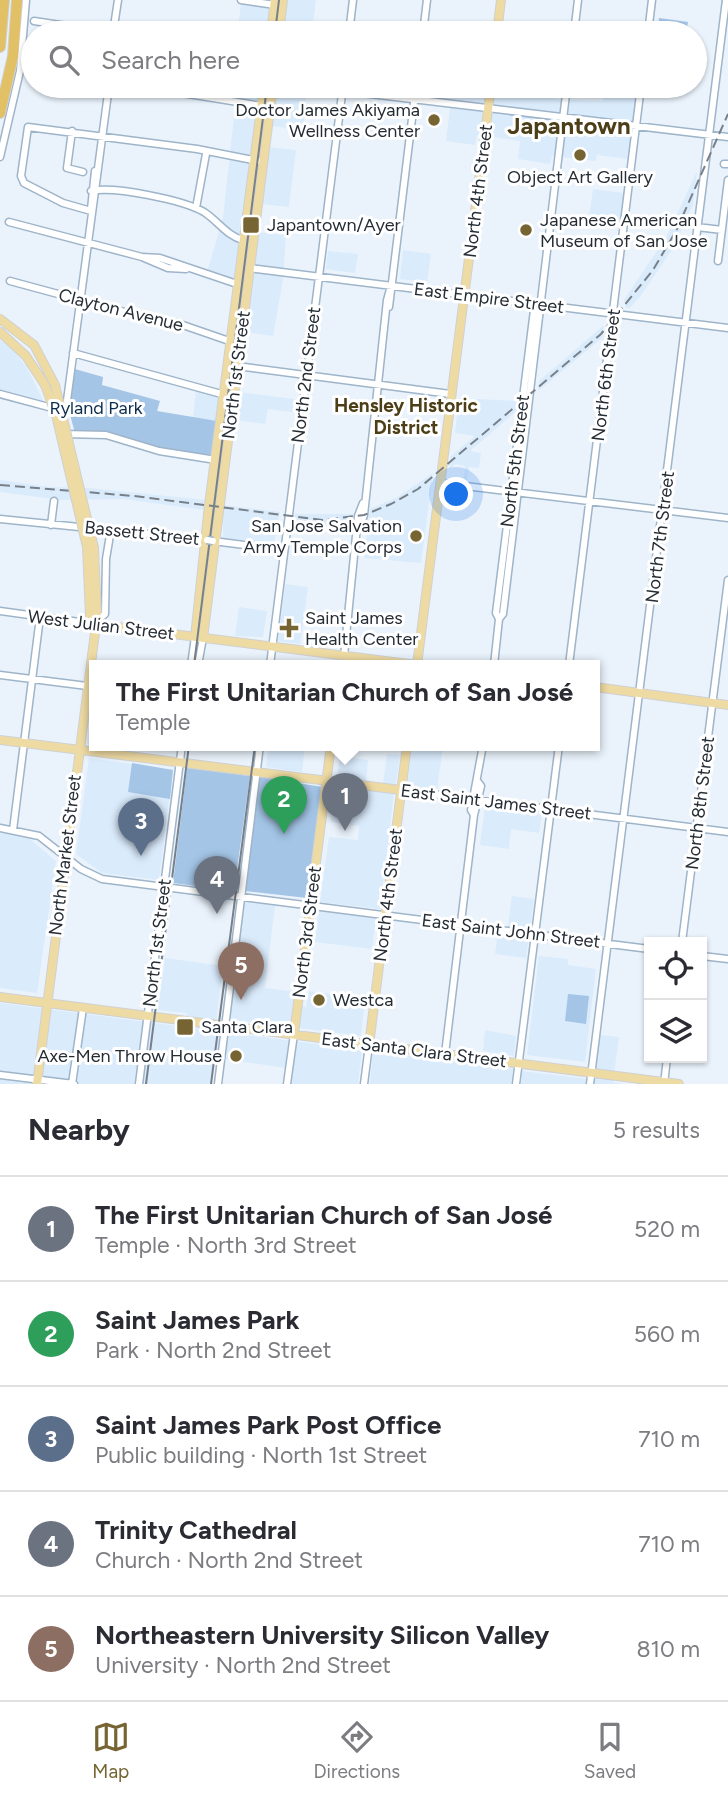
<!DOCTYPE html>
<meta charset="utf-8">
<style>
:root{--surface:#fff;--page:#f2f2f3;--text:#2b2b33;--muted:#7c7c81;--line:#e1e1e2;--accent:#766432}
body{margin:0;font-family:Figtree,sans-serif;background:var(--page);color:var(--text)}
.controls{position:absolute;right:21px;bottom:21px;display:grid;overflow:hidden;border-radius:0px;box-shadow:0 2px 5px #0004}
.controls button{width:63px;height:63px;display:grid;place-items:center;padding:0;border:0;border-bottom:2px solid var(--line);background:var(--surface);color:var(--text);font:35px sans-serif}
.you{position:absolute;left:457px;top:495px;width:24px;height:24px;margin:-18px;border:5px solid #fff;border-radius:50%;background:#1a73e8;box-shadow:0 0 0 10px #1a73e833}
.badge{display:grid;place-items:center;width:46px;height:46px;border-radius:50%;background:var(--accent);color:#fff;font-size:23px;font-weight:700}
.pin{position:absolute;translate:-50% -58px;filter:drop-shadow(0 2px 4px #0008)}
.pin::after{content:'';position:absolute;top:37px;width:24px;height:21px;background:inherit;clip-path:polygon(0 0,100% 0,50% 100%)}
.popup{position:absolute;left:89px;top:660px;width:511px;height:91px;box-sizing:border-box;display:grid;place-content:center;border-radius:0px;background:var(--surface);filter:drop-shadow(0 2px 5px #0005);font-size:23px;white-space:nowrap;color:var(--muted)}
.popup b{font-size:26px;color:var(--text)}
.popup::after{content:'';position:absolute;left:50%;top:100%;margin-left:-14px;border:14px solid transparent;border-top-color:var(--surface)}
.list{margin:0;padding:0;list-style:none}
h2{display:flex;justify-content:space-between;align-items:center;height:91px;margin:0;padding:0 28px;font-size:30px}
h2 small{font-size:23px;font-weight:400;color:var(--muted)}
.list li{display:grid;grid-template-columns:46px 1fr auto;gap:21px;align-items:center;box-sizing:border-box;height:105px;padding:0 28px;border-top:2px solid var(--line)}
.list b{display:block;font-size:26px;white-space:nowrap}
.list p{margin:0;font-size:23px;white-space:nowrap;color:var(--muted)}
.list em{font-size:23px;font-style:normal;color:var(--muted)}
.icon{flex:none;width:38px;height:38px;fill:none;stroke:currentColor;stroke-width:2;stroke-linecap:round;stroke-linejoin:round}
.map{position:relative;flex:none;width:728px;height:1084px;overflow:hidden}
.search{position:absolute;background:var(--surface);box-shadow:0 2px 5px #0004;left:21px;right:21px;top:21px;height:77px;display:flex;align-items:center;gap:18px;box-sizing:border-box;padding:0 24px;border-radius:38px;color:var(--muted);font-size:26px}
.sheet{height:616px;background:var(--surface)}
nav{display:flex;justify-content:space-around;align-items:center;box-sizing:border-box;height:98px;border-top:2px solid var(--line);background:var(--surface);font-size:19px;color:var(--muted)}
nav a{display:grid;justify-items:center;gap:4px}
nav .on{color:var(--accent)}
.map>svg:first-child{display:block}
</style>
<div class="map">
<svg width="728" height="1084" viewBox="0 0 728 1084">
<rect width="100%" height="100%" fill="#eaf3fc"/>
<path fill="#daebfc" d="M287 0H316L312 33H283Z
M241 4 273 8 269 33H233L234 27H238Z
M223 86H263L237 280 207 272 223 218 236 98 222 95Z
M276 86H307L303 130 272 126Z
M425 86H515L556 91 555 99 603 101 605 86 637 87 628 159 597 155 596 161 552 156 550 164 518 159 520 141 477 135 475 145 446 141 451 100 424 96Z
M269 147 296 150 289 207 261 204Z
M697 171 693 205 673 248 642 294 630 308H626L624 300 667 236Z
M593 189 624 193 621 221 589 217Z
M258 232 286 235 283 280 273 336 245 332Z
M403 250 431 254 427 282 400 279Z
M328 251 358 254 355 273 326 269Z
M604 325 602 338 538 391 539 381Z
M0 340 11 348 26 366 44 402 0 390Z
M196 390 223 397 218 421 193 418Z
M238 392 295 399 293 412 268 409 265 424 235 420Z
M459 398 516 401 519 409 470 451 481 453 479 468 469 467 467 480H464L465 466 456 464 449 469 451 456 475 436 455 433Z
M433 473 421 563 364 558 370 509 396 498Z
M0 480 49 487 89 488 206 500 204 510 124 499 60 500 0 492Z
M223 505 280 512 274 543 223 538Z
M295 514H353V523L326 525 294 522Z
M285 584 308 587 300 644 278 641Z
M239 607 267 611 263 637 235 636Z
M269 745H305L302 772 266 767Z
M412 745H443L437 791 407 787Z
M387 754 400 755 396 785 383 784Z
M340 756 368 760 365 789 394 793 380 909 320 902 329 837 358 840 359 826 331 822Z
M89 758 173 770 159 880 102 873 76 854Z
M485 806 542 814 539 833 511 829 509 849 480 845Z
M0 831 30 839 56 861 37 993 0 988Z
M512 896 534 899 526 958 495 954 498 933 507 934Z
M244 901 275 905 265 988 296 992 295 1005 306 1007 309 991 365 998 361 1036 229 1019Z
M319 911 376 918 372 949 315 942Z
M539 956 568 959V965L596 969 585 1062 527 1055Z
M165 958 223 966 215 1031 362 1050 358 1084H284L286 1068 224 1059 213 1063 210 1084H0V1003L185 1027 187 1013 158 1010Z
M485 1030 516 1036 514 1056 483 1051Z
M600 1035 619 1037 613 1082 623 1084H521L522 1071 595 1080Z
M373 1051 513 1069 511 1084H370Z"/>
<path fill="#a4c5e6" d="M659 18 688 22 686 33H658Z
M75 369 103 377 102 385 160 401 157 411 223 422 217 458 172 452 104 432 75 433 69 411Z
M132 763 173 770 170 799 128 792Z
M187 768 250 776 234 891 173 883Z
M259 777 323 787 307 898 245 891Z
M568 994 589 996 586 1024 565 1021Z"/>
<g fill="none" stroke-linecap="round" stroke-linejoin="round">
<defs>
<path id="minor" d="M241 0 275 5
M34 21 113 33
M113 33 118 0
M349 33 353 0
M423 33 427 0
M574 33 578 0
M648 33 652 0
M26 69 33 70
M138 86 262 106
M303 86 728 137
M72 131 67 168 83 172
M0 157 20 71 26 0
M724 164H728
M91 191C115 186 183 200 204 212 218 221 227 236 243 240
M196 208 206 154
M91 209 95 171
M91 211 63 203 24 183 21 176 28 127 197 149 258 161
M9 222 142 257 168 268 186 269
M697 227 722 230
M142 257 160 258 240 285
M718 261 728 180
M249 268 728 328
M10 281 158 321 177 323 232 342
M389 307 416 86
M73 353 225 395
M237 366 450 394
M0 394 56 409
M62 409 66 408 109 86
M63 434 106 435 159 451 216 460
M441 483 728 518
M0 519 207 540
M51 525 54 501
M359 530 364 515 387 300 391 286
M213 541 283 550
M0 611 94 624 105 614 106 559 111 529
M499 619 496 613 534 310 539 305
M344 656 358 516 363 503
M191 665 195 637
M198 665 203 638
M270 665 343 86
M494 665 499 619 503 614 567 86
M569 665 641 86
M0 675 95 687
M401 790 728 832
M474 815 471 810 483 745
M0 828 39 836 81 869 102 879 649 949
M13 830 40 617
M682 942 728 580
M702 956 728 959
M445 1054 474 815 481 786 478 782
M0 1075 74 1084
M72 1084 83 1008
M139 1084 182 745
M218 1084 260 745
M287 1084 294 1034
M364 1084 369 1045
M516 1084 559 745
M590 1084 726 0
M664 1084 667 1058"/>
<path id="major" d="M271 33 275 0
M279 33 283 0
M497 33 501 0
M0 319 34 345 55 385
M0 332 26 356 45 385
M87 547 90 616 94 624
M94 624 417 665
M195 637 209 505 264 86
M203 638 273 86
M417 665 491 86
M595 687 728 705
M0 740 401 790
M0 997 679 1084
M294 1034 331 745
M369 1045 407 745
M37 1084 97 617 94 548"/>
<path id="highway" d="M0 47 4 0
M0 113 13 56 17 0"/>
</defs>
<use href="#minor" stroke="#9eb4c9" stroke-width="9"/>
<use href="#major" stroke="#cfd1d2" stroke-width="10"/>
<use href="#highway" stroke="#cfd1d2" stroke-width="12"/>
<use href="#minor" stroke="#fff" stroke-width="6"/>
<use href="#major" stroke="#eedaa3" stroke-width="8"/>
<use href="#highway" stroke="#e2c166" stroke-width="10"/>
<path stroke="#788089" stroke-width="2" d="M275 33 279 0
M194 665 267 86
M146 1084 189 745
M211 1084 255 745"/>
<path stroke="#788089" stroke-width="2" stroke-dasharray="10 5" stroke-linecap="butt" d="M0 485 134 496 322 520 364 515 391 504 418 489 601 334 653 270 676 231 728 114"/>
<defs>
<path id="minor-bridge" d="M207 540 213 541"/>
<path id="major-bridge" d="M45 385 56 415 87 547
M55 385 94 548"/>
</defs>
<use href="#minor-bridge" stroke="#9eb4c9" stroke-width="9" stroke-linecap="butt"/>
<use href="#major-bridge" stroke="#cfd1d2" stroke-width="10" stroke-linecap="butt"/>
<use href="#minor-bridge" stroke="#fff" stroke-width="6"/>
<use href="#major-bridge" stroke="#eedaa3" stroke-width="8"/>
</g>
<g fill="#766432" stroke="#fff" stroke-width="2.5">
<circle cx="434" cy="120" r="7"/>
<circle cx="580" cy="155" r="7"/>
<rect x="242" y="216" width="18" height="18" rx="3.5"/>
<circle cx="526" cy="230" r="7"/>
<circle cx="416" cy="536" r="7"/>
<path d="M285.5 617.5h7v7h7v7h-7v7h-7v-7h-7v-7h7z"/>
<circle cx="319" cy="1000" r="7"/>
<rect x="176" y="1018" width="18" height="18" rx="3.5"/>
<circle cx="236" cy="1056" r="7"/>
</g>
<g text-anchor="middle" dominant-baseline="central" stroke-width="6" stroke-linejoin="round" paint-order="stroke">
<g font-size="18" fill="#242c34" stroke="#fff" text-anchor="start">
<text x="420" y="110" text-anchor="end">Doctor James Akiyama<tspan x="420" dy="21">Wellness Center</tspan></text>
<text x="580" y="177" text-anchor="middle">Object Art Gallery</text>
<text x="540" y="220">Japanese American<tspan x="540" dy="21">Museum of San Jose</tspan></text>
<text x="267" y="225">Japantown/Ayer</text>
<text x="402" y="526" text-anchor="end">San Jose Salvation<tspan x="402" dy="21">Army Temple Corps</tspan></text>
<text x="305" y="618">Saint James<tspan x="305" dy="21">Health Center</tspan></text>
<text x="333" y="1000">Westca</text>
<text x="201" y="1027">Santa Clara</text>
<text x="222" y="1056" text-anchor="end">Axe-Men Throw House</text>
</g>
<g font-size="18" fill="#242c34" stroke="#fff">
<text transform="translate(478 191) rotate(-83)">North 4th Street</text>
<text transform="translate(489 298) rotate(7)">East Empire Street</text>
<text transform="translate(121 310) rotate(14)">Clayton Avenue</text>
<text transform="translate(236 375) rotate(-83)">North 1st Street</text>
<text transform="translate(306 375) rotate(-83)">North 2nd Street</text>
<text transform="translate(606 375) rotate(-83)">North 6th Street</text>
<text transform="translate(515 461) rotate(-83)">North 5th Street</text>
<text transform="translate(142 533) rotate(6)">Bassett Street</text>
<text transform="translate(660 537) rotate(-83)">North 7th Street</text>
<text transform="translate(101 625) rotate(7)">West Julian Street</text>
<text transform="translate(496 802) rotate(7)">East Saint James Street</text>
<text transform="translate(700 803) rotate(-83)">North 8th Street</text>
<text transform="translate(65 855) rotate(-83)">North Market Street</text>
<text transform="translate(388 895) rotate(-83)">North 4th Street</text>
<text transform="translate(511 931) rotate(7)">East Saint John Street</text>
<text transform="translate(307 932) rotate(-83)">North 3rd Street</text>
<text transform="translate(157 943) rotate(-83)">North 1st Street</text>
<text transform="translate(414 1050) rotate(7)">East Santa Clara Street</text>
</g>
<g font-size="18" fill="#0b2d4b" stroke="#fff">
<text x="96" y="408">Ryland Park</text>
</g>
<g font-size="19" font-weight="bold" fill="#4c3e16" stroke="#fff">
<text x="406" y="405">Hensley Historic<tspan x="406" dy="22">District</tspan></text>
</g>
<g font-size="24" font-weight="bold" fill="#4c3e16" stroke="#fff">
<text x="569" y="125">Japantown</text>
</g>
</g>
</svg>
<div class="controls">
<button><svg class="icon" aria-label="locate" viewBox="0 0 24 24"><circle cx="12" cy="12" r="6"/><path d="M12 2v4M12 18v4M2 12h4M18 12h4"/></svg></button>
<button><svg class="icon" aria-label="layers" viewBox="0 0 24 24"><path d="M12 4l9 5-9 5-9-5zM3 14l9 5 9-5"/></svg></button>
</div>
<div class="you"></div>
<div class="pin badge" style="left:345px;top:831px;background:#6b7280">1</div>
<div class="popup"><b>The First Unitarian Church of San José</b>Temple</div>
<div class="pin badge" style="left:284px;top:834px;background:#2e9e5b">2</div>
<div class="pin badge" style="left:141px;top:856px;background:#5c6f8a">3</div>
<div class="pin badge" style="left:217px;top:914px;background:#6b7280">4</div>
<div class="pin badge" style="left:241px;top:1000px;background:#8d6e63">5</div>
<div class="search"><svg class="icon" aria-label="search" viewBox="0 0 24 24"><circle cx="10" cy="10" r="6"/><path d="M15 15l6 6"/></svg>Search here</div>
</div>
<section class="sheet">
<h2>Nearby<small>5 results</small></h2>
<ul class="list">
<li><span class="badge" style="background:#6b7280">1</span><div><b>The First Unitarian Church of San José</b><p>Temple · North 3rd Street</p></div><em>520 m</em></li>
<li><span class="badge" style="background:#2e9e5b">2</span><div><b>Saint James Park</b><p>Park · North 2nd Street</p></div><em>560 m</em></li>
<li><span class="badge" style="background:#5c6f8a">3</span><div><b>Saint James Park Post Office</b><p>Public building · North 1st Street</p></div><em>710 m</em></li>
<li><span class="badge" style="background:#6b7280">4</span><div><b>Trinity Cathedral</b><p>Church · North 2nd Street</p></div><em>710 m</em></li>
<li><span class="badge" style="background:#8d6e63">5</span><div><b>Northeastern University Silicon Valley</b><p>University · North 2nd Street</p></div><em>810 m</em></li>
</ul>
</section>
<nav>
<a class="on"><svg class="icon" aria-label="map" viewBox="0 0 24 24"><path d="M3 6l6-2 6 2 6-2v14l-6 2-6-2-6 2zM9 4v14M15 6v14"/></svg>Map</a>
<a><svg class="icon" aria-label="directions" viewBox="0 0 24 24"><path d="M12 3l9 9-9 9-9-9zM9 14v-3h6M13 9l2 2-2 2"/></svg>Directions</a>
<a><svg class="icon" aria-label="saved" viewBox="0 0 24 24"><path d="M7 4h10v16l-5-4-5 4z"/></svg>Saved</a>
</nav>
